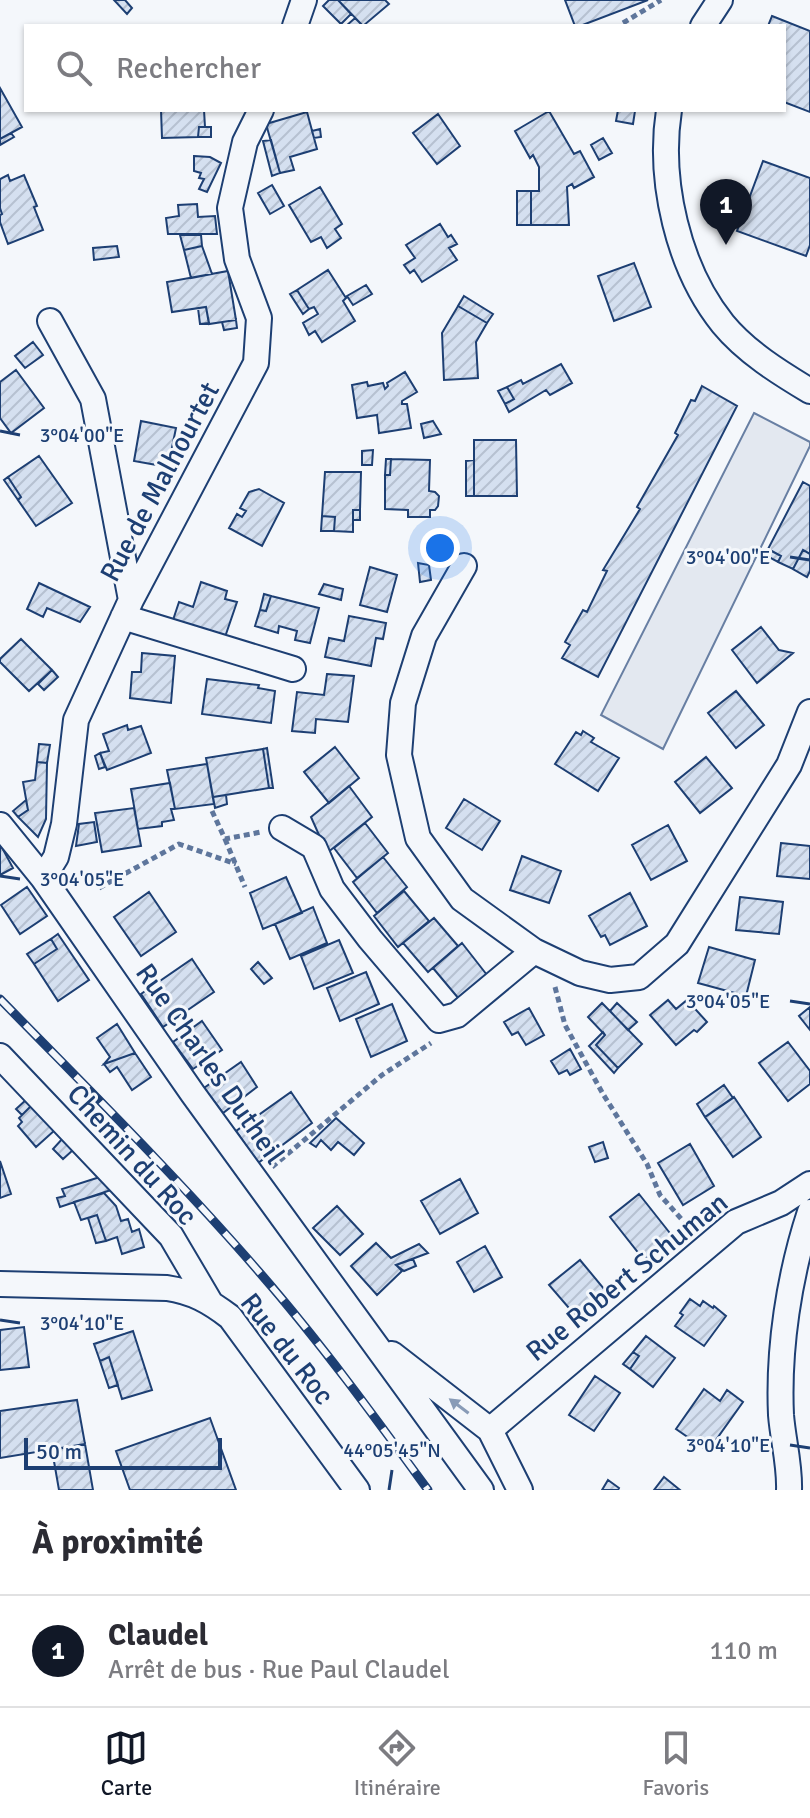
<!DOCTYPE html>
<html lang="fr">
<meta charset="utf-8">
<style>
:root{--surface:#fff;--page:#f2f2f3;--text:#2b2b33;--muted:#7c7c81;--line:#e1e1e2;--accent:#111827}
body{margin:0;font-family:Signika,sans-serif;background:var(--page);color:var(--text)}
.scale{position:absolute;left:24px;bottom:20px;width:198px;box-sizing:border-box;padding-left:8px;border:4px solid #1d3f73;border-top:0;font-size:22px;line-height:28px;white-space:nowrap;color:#1d3f73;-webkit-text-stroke:6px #f4f7fb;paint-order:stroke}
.you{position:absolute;left:440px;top:548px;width:28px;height:28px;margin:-20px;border:6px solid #fff;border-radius:50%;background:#1a73e8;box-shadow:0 0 0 12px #1a73e833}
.badge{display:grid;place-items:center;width:52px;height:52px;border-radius:50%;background:var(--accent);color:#fff;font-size:26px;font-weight:700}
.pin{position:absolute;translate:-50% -66px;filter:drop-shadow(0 2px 4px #0008)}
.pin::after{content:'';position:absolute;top:42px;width:28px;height:24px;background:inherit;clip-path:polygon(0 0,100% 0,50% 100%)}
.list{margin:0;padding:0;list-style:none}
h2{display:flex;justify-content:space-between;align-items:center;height:104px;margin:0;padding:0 32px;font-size:34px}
h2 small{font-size:26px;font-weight:400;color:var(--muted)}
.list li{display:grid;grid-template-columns:52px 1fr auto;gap:24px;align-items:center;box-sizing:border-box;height:112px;padding:0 32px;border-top:2px solid var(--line)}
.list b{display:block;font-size:30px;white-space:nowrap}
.list p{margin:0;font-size:26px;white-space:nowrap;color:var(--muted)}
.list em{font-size:26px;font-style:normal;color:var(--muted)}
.icon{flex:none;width:44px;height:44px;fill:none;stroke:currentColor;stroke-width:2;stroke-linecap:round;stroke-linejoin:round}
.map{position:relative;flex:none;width:810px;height:1490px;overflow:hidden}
.search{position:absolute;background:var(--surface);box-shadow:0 2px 6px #0004;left:24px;right:24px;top:24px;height:88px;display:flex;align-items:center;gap:20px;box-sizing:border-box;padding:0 28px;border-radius:0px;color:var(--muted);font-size:30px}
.sheet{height:216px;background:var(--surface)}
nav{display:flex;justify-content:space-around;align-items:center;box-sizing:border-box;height:112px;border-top:2px solid var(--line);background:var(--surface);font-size:22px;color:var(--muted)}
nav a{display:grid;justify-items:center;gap:4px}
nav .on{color:var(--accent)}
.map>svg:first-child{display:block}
</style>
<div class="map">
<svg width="810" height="1490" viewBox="0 0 810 1490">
<defs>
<pattern id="building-hatch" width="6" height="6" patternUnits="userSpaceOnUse" patternTransform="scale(2)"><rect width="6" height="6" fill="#d5e0f0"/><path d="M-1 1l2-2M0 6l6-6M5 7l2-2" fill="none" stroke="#b6c1d1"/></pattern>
</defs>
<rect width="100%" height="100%" fill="#f4f7fb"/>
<path fill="#e3e8f0" stroke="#687fa3" stroke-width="2" d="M754 413 810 442V446L663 749 601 715Z"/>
<path fill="url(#building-hatch)" stroke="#1d3f73" stroke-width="2" d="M114 0H125L132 8 127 14Z
M329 0H338L351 14 341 24 323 6Z
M338 0H385L389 4 363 26Z
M565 0H648L580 26H575Z
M772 16 810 31V112L784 102V26H768Z
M355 18 363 26H346Z
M0 88 22 127 0 139Z
M161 110H204L205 127H199L198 137 162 138Z
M618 110 635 111 633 124 616 121Z
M549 111 574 154 580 151 594 177 574 188 572 184 567 187 569 225H531V191H539V167L533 155 530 158 515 131Z
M307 112 317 149 290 157 294 170 280 173 266 124Z
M438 114 460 146 437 164 413 133Z
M199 127H211V137H198Z
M320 129 321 137 314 138 312 131Z
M11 133 14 137 0 145V139Z
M603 138 612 153 599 160 591 145Z
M271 140 280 173 272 176 263 141Z
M194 156 210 157 221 163 207 192 199 189 204 179 199 178 201 173 194 171Z
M763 161 810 178V245L806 256 737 231Z
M8 175 10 181 24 175 37 206 34 207 43 230 8 244 0 222V215L2 214 0 208V179Z
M272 185 284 206 270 214 258 193Z
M320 187 342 224 335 229 341 238 327 248 321 237 311 242 289 205Z
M517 191H531V225H517Z
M197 204 198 217 215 216 217 234H168L166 218 179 216 178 205Z
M440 224 448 237 451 235 457 244 449 248 457 260 422 282 414 270 410 273 404 265 415 258 406 245Z
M180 235H201L202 246 184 250Z
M117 246 119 257 94 260 93 248Z
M202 246 212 274 191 278 184 250Z
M634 263 651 307 614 321 598 276Z
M328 270 346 298 343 301 355 321 322 342 315 331 309 335 303 323 318 314 314 307 309 309 297 290Z
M228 271 236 320 209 324 206 307 172 312 167 282Z
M366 285 372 294 353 305 347 296Z
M297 290 309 309 303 314 290 294Z
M464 296 493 314 487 323 458 306Z
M458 306 487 323 476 342 478 378 444 380 442 333Z
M206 307 209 323 200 324 198 308Z
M236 320 237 328 224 330 222 322Z
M33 342 43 355 25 368 15 356Z
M561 364 572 383 550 395 546 390 509 412 505 404 514 399 507 387 521 380 523 384Z
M16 370 44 408 11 433 0 418V382Z
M405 372 417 392 402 401V404H407L411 428 379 433 377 415 357 418 352 385 367 382 368 386 383 383 385 389 388 386 387 383Z
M702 386 737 406 598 677 562 658 570 645 565 642 583 610 587 612 607 571 603 570 640 509 637 507 678 435 675 433 691 400 695 401Z
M507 387 514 399 505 404 498 391Z
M141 421 176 428 168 467 134 461Z
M433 421 441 434 424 438 421 424Z
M474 440H516L517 496H474Z
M373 450 372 465H362V451Z
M39 456 72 503 36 526 18 500 21 497 8 477Z
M386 459H391L390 475H385Z
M391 459 430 460 429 491 435 492 439 496 438 506 435 510H430V517H408V510L385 509V475H390Z
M474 460V496H466V461Z
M325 472H361L360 510H353V532L334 531 335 517 322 516Z
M8 477 21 497 18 500 4 480Z
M803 482 810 486V554L803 550 793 569 778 562 781 556 768 549Z
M259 489 284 503 262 546 229 528 237 514 242 517 246 511 240 508 249 492Z
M353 510H360V520H353Z
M322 516 335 517 334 531H321Z
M768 549 781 556 778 562 765 555Z
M803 550 810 554V571L807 577 793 569Z
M418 563 429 565 431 580 420 582Z
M370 567 397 575 387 612 360 605Z
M201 582 227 591 225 599 237 602 225 637 173 620 179 602 193 607Z
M39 583 90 607 80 622 47 608 43 617 27 609Z
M324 584 343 589 341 600 319 594Z
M264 594 271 596 266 611 260 610Z
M271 596 319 608 310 643 295 640 297 631 279 626 278 633 255 626 260 610 266 611Z
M349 616 386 623 383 639 376 638 371 666 325 657 329 638 344 641Z
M761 627 779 650 793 653 757 683 732 650Z
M21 639 52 670 29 691 0 662V659Z
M142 653 175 656 171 703 130 698 132 672H141Z
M52 670 58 677 44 690 38 684Z
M327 674 354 676 348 722 316 719 315 733 292 731 297 692 324 695Z
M207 679 259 685 258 688 275 691 271 723 202 714Z
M736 691 764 725 736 748 708 713Z
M127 725 128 730 141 726 151 753 107 770 100 753 109 751 103 734Z
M583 731 594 738 591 742 619 758 598 791 555 764 576 732 581 735Z
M39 744 50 745 47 763 37 762Z
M335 747 359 778 329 803 304 772Z
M267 748 273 788H269L263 749Z
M263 749 269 788 213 797 206 758Z
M100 753 105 767 99 769 95 756Z
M706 757 732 788 700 813 675 782Z
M37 762 47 763 46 819 38 837 18 817 28 810 23 782 35 780Z
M207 764 214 804 175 809 167 770Z
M170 783 175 809H171L174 820 162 822V826L138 829 131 789Z
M349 786 372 817 327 853 311 817Z
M226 795 227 804 215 808 213 797Z
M464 799 500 821 482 850 446 828Z
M26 800 28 810 18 817 13 811Z
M134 808 141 846 102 852 95 813Z
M94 822 97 842 76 846 79 824Z
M365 823 388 853 357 878 334 848Z
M668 825 687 861 651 880 632 845Z
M781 843 810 846V879L777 876Z
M0 844 13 868 0 875Z
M522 856 561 871 549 903 510 890Z
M383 857 407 887 377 913 353 882Z
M286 877 302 913 263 929 250 893Z
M27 887 47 916 20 934 1 905Z
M404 891 429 921 398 947 374 916Z
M149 892 176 932 141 956 114 917Z
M630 893 647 926 610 945 605 935 601 937 589 916Z
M740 897 783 902 779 934 736 930Z
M313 907 327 943 290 959 275 924Z
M434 918 458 946 428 972 403 943Z
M58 934 89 980 58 1001 34 964 57 949 51 939Z
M51 939 57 949 34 964 27 954Z
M339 940 353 973 314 989 301 956Z
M462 943 487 975 459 999 433 968Z
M709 947 755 960 746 996 698 983Z
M192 959 214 992 163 1027 141 994Z
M258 962 272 978 264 984 251 969Z
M366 972 379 1004 340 1021 327 988Z
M668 1000 676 1009 687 1000 707 1022 697 1032 694 1030 676 1045 650 1015Z
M602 1003 642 1044 618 1068 596 1045 605 1035 588 1017Z
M617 1003 637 1022 628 1030 610 1011Z
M392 1004 407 1041 371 1057 356 1019Z
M810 1007V1030L799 1016Z
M529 1008 544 1035 526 1045 518 1032 512 1035 504 1022Z
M202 1021 222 1050 193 1069 173 1042Z
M117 1024 135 1053 104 1064 110 1057 97 1038Z
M603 1032 605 1035 596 1045 618 1068 614 1073 589 1046Z
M788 1042 810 1071V1084L788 1101 759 1063Z
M570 1049 581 1069 570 1075 567 1070 559 1074 551 1061Z
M135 1053 151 1077 132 1090 117 1067 110 1072 104 1064Z
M241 1062 257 1087 223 1113 204 1088Z
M724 1085 733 1098 705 1117 697 1104Z
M291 1092 312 1123 258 1163 236 1131Z
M734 1097 761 1137 733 1157 705 1117Z
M27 1099 32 1105 22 1115 16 1109Z
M32 1105 55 1130 36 1147 18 1126 22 1122 19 1118Z
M336 1118 364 1143 354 1155 338 1142 331 1150 321 1140 316 1147 310 1143Z
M63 1138 73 1150 63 1159 53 1149Z
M603 1142 608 1158 595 1162 589 1147Z
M690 1144 714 1186 683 1205 658 1163Z
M0 1161 11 1194 0 1198Z
M100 1177 111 1190 60 1207 57 1198 65 1196 62 1189Z
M460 1179 478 1213 440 1234 421 1201Z
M104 1193 116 1206 121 1221 128 1219 132 1232 139 1229 144 1247 122 1254 117 1237 106 1241 97 1215 81 1220 74 1202Z
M639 1194 673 1237 644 1260 610 1217Z
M337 1206 363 1234 340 1255 313 1228Z
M97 1215 106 1241 96 1243 88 1218Z
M376 1243 391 1258 419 1244 428 1253 396 1265 402 1271 377 1295 351 1266Z
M485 1246 502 1277 474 1292 457 1262Z
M413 1259 416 1266 404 1271 396 1265Z
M580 1260 605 1290 575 1315 549 1285Z
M690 1299 700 1306 703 1301 713 1308 714 1306 726 1316 704 1346 675 1326 683 1315 680 1313Z
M24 1327 29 1367 0 1370V1330Z
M133 1331 152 1390 122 1399 109 1357 100 1361 94 1344Z
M646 1336 675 1358 653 1387 630 1369 639 1356 633 1352Z
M633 1352 639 1356 630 1369 623 1364Z
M109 1357 118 1385 109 1388 100 1361Z
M595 1376 620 1393 594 1431 569 1415Z
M704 1389 720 1401 727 1390 743 1402 708 1451 676 1429Z
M77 1400 85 1444 0 1458V1411Z
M210 1418 236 1490H130L116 1451Z
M85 1444 93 1490H59L52 1450Z
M664 1477 680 1490H654Z
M608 1480 619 1488 618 1490H602Z"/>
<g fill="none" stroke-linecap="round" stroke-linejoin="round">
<defs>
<path id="minor" d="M295 26 304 0
M703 26 720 0
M669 110C658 181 678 268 723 324 746 352 780 373 810 391
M50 321 93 399 131 600
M464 566 424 636 403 703 399 755 418 838 462 899 534 951 580 973 610 980 639 977 677 944 789 765 810 712
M123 617 293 669
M0 825 43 878 193 1094 481 1490
M282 828 314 847 332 889 370 939 439 1020 457 1015 534 951
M43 878 56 857 64 824 76 720 131 600 256 363 259 318 237 259 230 208 245 142 261 110
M0 1056 171 1236 210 1302
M0 1284 167 1288C193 1292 209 1301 230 1317L357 1490
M392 1354 490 1430 520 1490
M490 1430 736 1222 781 1203 810 1184
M789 1490C790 1465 783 1440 781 1415 778 1349 789 1276 810 1212"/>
</defs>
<use href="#minor" stroke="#1d3f73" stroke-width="28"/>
<path stroke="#5e769c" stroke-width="5" stroke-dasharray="6 4" stroke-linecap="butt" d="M623 23 661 0
M212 811 225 839 261 832
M225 839 245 887
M99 888 179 844 236 864
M555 987 565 1025 603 1094 647 1164 660 1195 692 1231
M272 1167 382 1075 431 1043"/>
<use href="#minor" stroke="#f4f7fb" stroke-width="24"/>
<defs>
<path id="rail" d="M0 999C88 1089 178 1178 260 1273 320 1342 374 1416 428 1490"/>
</defs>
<use href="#rail" stroke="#1d3f73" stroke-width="9"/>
<use href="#rail" stroke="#f4f7fb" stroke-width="6" stroke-dasharray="18" stroke-linecap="butt"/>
</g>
<defs><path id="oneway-solid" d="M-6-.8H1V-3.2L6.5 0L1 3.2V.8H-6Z" transform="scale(2)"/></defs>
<use fill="#889bb7" href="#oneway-solid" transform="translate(459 1406) rotate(-143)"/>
<path fill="none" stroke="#1d3f73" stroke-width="3" d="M0 431 20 435M790 557 810 560M0 876 20 879M790 1001 810 1004M0 1320 20 1323M790 1445 810 1448M389 1490 392 1470"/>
<g text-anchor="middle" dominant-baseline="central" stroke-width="6" stroke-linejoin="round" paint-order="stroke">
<g font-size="28" fill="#1d3f73" stroke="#f4f7fb">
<text transform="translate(160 482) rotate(-62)">Rue de Malhourtet</text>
<text transform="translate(210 1064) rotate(55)">Rue Charles Dutheil</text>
<text transform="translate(132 1155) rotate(48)">Chemin du Roc</text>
<text transform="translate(627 1277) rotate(-39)">Rue Robert Schuman</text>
<text transform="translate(287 1349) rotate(52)">Rue du Roc</text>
</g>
</g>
<g font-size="20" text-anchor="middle" fill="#1d3f73" stroke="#f4f7fb" stroke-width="6" stroke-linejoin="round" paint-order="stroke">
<text x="82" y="442">3°04'00"E</text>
<text x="728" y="564">3°04'00"E</text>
<text x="82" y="886">3°04'05"E</text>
<text x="728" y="1008">3°04'05"E</text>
<text x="82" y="1330">3°04'10"E</text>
<text x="728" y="1452">3°04'10"E</text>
<text x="392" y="1457">44°05'45"N</text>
</g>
</svg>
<div class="scale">50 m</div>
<div class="you"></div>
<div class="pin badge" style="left:726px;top:245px">1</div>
<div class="search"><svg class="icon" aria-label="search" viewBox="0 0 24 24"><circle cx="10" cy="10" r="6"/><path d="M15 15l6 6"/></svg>Rechercher</div>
</div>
<section class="sheet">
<h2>À proximité<small></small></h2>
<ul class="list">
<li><span class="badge">1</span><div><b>Claudel</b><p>Arrêt de bus · Rue Paul Claudel</p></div><em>110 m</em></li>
</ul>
</section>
<nav>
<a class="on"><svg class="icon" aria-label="map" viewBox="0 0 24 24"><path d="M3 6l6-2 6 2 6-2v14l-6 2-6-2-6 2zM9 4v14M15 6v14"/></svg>Carte</a>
<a><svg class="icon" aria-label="directions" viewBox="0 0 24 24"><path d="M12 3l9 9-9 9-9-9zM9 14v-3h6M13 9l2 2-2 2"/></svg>Itinéraire</a>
<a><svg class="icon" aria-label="saved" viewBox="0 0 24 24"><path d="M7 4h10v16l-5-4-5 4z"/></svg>Favoris</a>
</nav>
